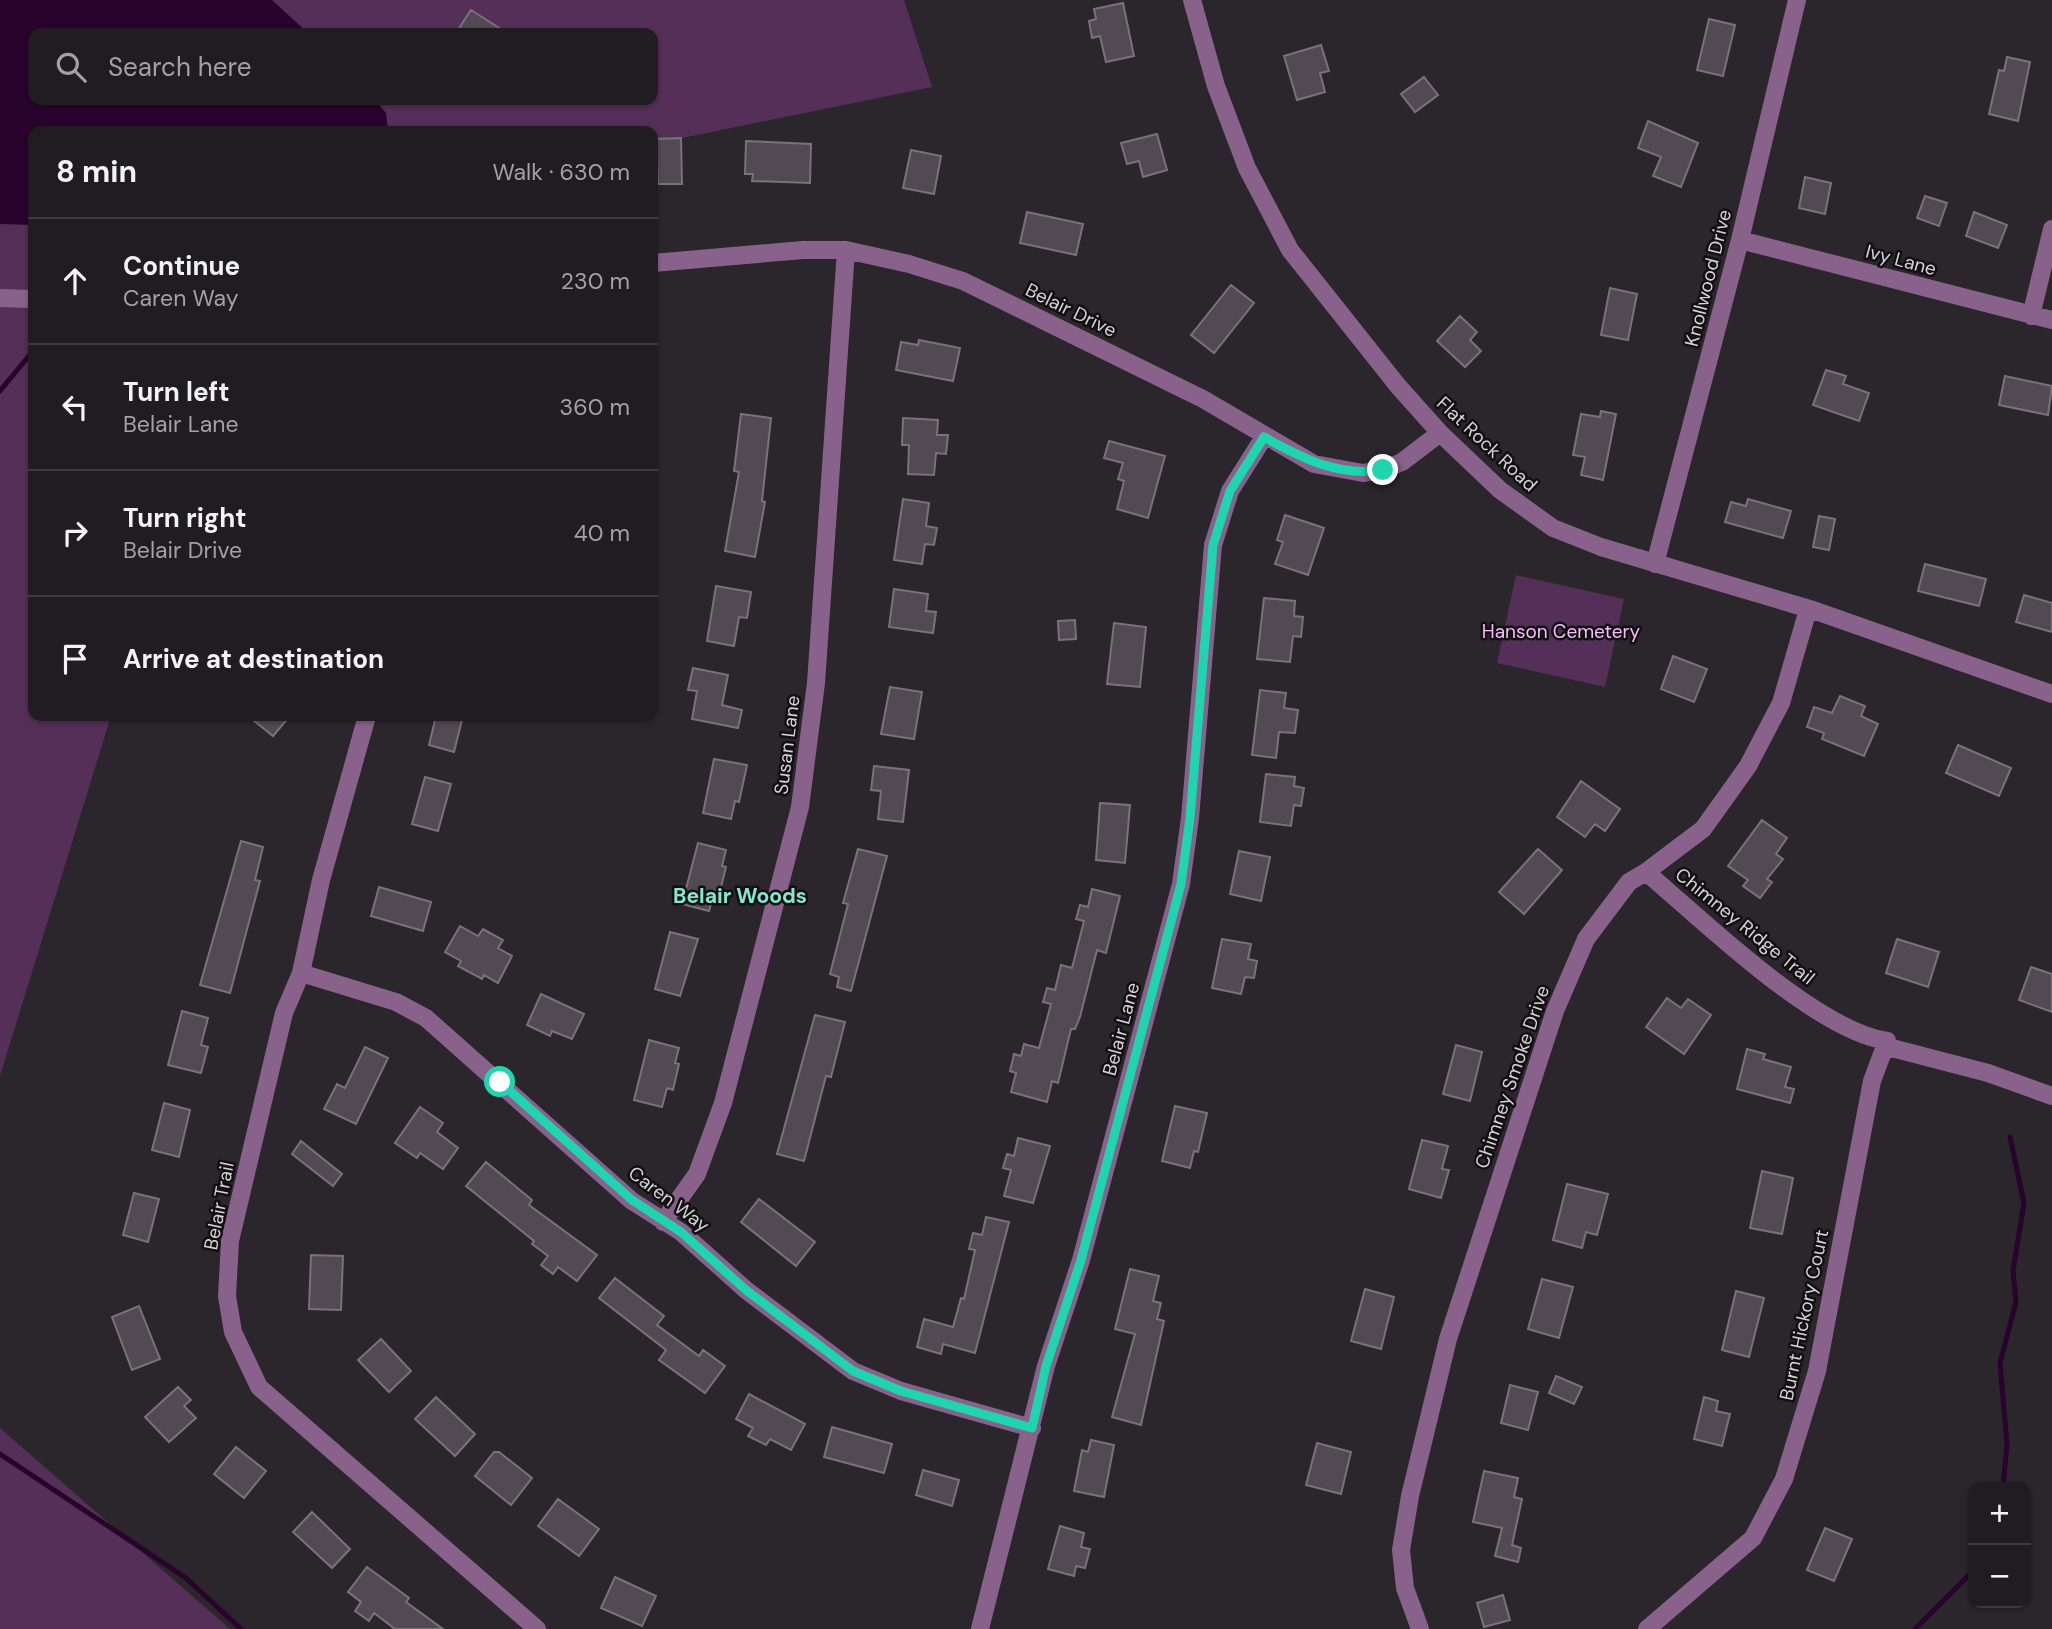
<!DOCTYPE html>
<meta charset="utf-8">
<style>
:root{--surface:#201c21;--page:#28252a;--text:#f1f3f6;--muted:#a2a1a5;--line:#3d3a3f}
body{margin:0;font-family:"DM Sans",sans-serif;background:var(--page);color:var(--text)}
.controls{position:absolute;right:21px;bottom:21px;display:grid;overflow:hidden;border-radius:14px;box-shadow:0 2px 5px #0004}
.controls button{width:63px;height:63px;display:grid;place-items:center;padding:0;border:0;border-bottom:2px solid var(--line);background:var(--surface);color:var(--text);font:35px sans-serif}
.stop{position:absolute;width:21px;height:21px;margin:-16px;border:5px solid #1ed5b0;border-radius:50%;background:#fff}
.stop.end{background:#1ed5b0;border-color:#fff;box-shadow:0 2px 7px #0008}
.list{margin:0;padding:0;list-style:none}
h2{display:flex;justify-content:space-between;align-items:center;height:91px;margin:0;padding:0 28px;font-size:30px}
h2 small{font-size:23px;font-weight:400;color:var(--muted)}
.list li{display:grid;grid-template-columns:46px 1fr auto;gap:21px;align-items:center;box-sizing:border-box;height:126px;padding:0 28px;border-top:2px solid var(--line)}
.list b{display:block;font-size:26px;white-space:nowrap}
.list p{margin:0;font-size:23px;white-space:nowrap;color:var(--muted)}
.list em{font-size:23px;font-style:normal;color:var(--muted)}
.icon{flex:none;width:38px;height:38px;fill:none;stroke:currentColor;stroke-width:2;stroke-linecap:round;stroke-linejoin:round}
.map{position:relative;flex:none;width:2052px;height:1629px;overflow:hidden}
.search{position:absolute;background:var(--surface);box-shadow:0 2px 5px #0004;left:28px;top:28px;width:630px;height:77px;display:flex;align-items:center;gap:18px;box-sizing:border-box;padding:0 24px;border-radius:14px;color:var(--muted);font-size:26px}
.panel{position:absolute;background:var(--surface);box-shadow:0 2px 5px #0004;left:28px;top:126px;width:630px;height:595px;border-radius:14px}
.map>svg:first-child{display:block}
</style>
<div class="map">
<svg width="2052" height="1629" viewBox="0 0 2052 1629">
<rect width="100%" height="100%" fill="#2b252c"/>
<path fill="#542f57" fill-rule="evenodd" d="M0 0H904L932 87 653 144V131H33V716H111L0 1076ZM33 33H653V100H33Z
M1516 575 1624 599 1605 687 1497 663Z
M0 1428 230 1629H0Z"/>
<path fill="#28032c" d="M0 0H272L308 33H33V100H375L386 113 388 131H33V225L0 224Z"/>
<g fill="none" stroke-linecap="round" stroke-linejoin="round">
<path stroke="#28032c" stroke-width="5" d="M0 391 33 351
M0 1454 186 1578 241 1629
M2003 1487 2007 1444 2000 1363 2016 1302 2013 1271 2024 1203 2010 1137
M1915 1629 1973 1571"/>
</g>
<path fill="#524a52" stroke="#7a727b" stroke-width="2" d="M1123 3 1134 56 1106 62 1100 36 1092 38 1089 21 1096 19 1094 9Z
M471 10 507 33H456Z
M1709 19 1735 25 1723 76 1697 70Z
M1321 45 1329 71 1320 73 1325 92 1297 100 1284 56Z
M2007 57 2030 62 2018 121 1989 114 1999 70 2004 71Z
M1424 77 1438 95 1415 112 1401 94Z
M1648 121 1698 143 1681 187 1653 176 1661 157 1638 148Z
M1157 134 1167 170 1143 177 1139 161 1127 164 1121 143Z
M681 138 682 184H658L656 139Z
M746 141 811 144 810 183 752 181 753 174H745Z
M911 150 941 156 934 194 903 188Z
M1805 177 1831 183 1825 214 1799 208Z
M1925 196 1947 203 1939 226 1917 218Z
M1027 212 1083 224 1076 255 1020 243Z
M1974 212 2007 225 1998 248 1966 236Z
M1231 285 1254 303 1214 353 1191 335Z
M1610 288 1637 294 1628 340 1601 335Z
M1460 316 1477 332 1470 340 1481 351 1465 367 1437 341Z
M919 340 960 348 953 381 896 370 901 342 918 345Z
M1826 370 1846 376 1843 384 1869 393 1859 421 1813 405Z
M2005 376 2052 386 2048 415 1999 405Z
M1601 411 1616 414 1603 480 1581 475 1585 457 1573 455 1581 414 1600 417Z
M741 414 771 418 762 501 765 502 755 557 725 551 739 472 734 471Z
M903 418 938 420 937 435H948L946 454 936 453 934 475 908 474 909 445H902Z
M1109 441 1165 456 1148 518 1117 509 1124 481 1118 479 1123 463 1104 458Z
M903 499 929 503 926 526 937 528 934 545 925 544 922 564 894 560Z
M1748 499 1791 511 1783 538 1725 522 1731 502 1746 506Z
M1285 515 1324 528 1308 575 1275 564 1283 542 1277 540Z
M1819 516 1835 519 1829 550 1813 547Z
M1925 564 1986 579 1979 606 1918 591Z
M716 586 751 592 747 618 739 617 734 646 707 641Z
M894 589 928 594 926 611 936 612 933 633 889 627Z
M2024 595 2052 603V632L2016 622Z
M1264 598 1295 601 1294 616 1303 617 1301 637 1293 636 1290 662 1257 659Z
M1075 620 1076 639 1059 640 1058 621Z
M1114 623 1146 627 1140 687 1107 684Z
M1673 656 1707 669 1694 702 1661 689Z
M693 668 728 675 722 705 742 710 738 728 692 719 697 691 688 690Z
M890 687 922 692 914 739 881 734Z
M1260 690 1286 693 1284 708 1298 710 1295 733 1279 732 1276 758 1252 755Z
M1840 696 1865 706 1861 716 1878 724 1864 756 1822 739 1824 733 1807 727 1814 707 1832 713Z
M248 716H290L273 736Z
M436 716H463L454 752 429 745Z
M1958 745 2011 768 1999 796 1946 773Z
M714 759 747 765 739 802 735 801 731 819 703 813Z
M874 766 909 770 903 822 878 819 881 791 871 790Z
M1266 774 1295 777 1294 786 1304 788 1301 806 1294 805 1291 826 1260 822Z
M425 777 451 784 438 831 412 824Z
M1581 781 1620 809 1605 831 1595 824 1585 837 1557 817Z
M1100 803 1130 805 1125 863 1096 860Z
M1762 820 1787 838 1776 854 1783 859 1767 879 1772 882 1760 898 1743 886 1748 880 1728 866Z
M241 841 263 847 255 880 260 881 230 993 200 985Z
M698 843 726 850 722 866 726 867 720 891 715 890 709 911 682 904Z
M858 849 887 856 851 991 837 987 839 977 830 974 848 904 843 903Z
M1538 849 1562 870 1524 914 1499 892Z
M1239 851 1270 857 1261 901 1230 894Z
M379 887 431 902 423 931 371 916Z
M1092 889 1120 896 1106 953 1097 950 1080 1017 1075 1029H1071L1058 1083 1052 1081 1047 1102 1011 1092 1016 1073 1010 1071 1014 1054 1021 1056 1024 1044 1039 1048 1051 1004 1043 1002 1047 988 1055 990 1061 965 1072 968 1084 921 1076 919 1080 905 1088 907Z
M460 926 478 936 483 929 503 940 498 948 512 956 498 983 484 975 482 979 458 966 461 961 445 952Z
M670 932 698 939 680 996 655 989Z
M1222 939 1251 944 1248 959 1257 961 1254 978 1245 977 1241 994 1212 988Z
M1897 939 1939 952 1928 987 1886 973Z
M2031 967 2052 974V1012L2019 1000Z
M541 994 584 1014 572 1039 552 1031 550 1036 527 1025Z
M1667 998 1681 1008 1688 999 1711 1015 1684 1054 1646 1027Z
M182 1011 208 1018 201 1045 208 1047 201 1073 168 1065Z
M815 1015 845 1022 831 1077 826 1076 804 1161 777 1154Z
M649 1040 679 1048 675 1063 679 1064 673 1090 667 1088 662 1107 634 1100Z
M1456 1045 1482 1052 1470 1101 1443 1094Z
M365 1047 388 1058 356 1124 324 1109 337 1084 345 1088Z
M1747 1049 1765 1054 1763 1059 1791 1067 1785 1087 1794 1089 1790 1103 1737 1089Z
M164 1103 190 1110 179 1157 152 1150Z
M1175 1106 1207 1113 1198 1152 1194 1151 1190 1168 1162 1161Z
M420 1107 443 1123 437 1132 458 1148 443 1169 420 1153 417 1158 395 1143Z
M1018 1138 1050 1146 1033 1203 1004 1196 1011 1170 1003 1168 1007 1154 1014 1156Z
M1422 1140 1448 1146 1442 1169 1449 1170 1441 1198 1409 1189Z
M301 1141 342 1174 333 1186 292 1154Z
M486 1162 532 1200 529 1205 597 1255 577 1281 558 1267 553 1274 541 1265 548 1256 532 1244 534 1241 466 1186Z
M1762 1171 1793 1178 1782 1234 1750 1228Z
M1567 1184 1608 1194 1597 1235 1586 1232 1582 1248 1553 1240Z
M134 1193 159 1199 148 1242 123 1235Z
M759 1199 815 1242 796 1266 741 1222Z
M986 1217 1009 1222 975 1353 943 1344 941 1354 917 1347 924 1319 953 1327 961 1298 964 1299 975 1250 969 1249 973 1233 982 1235Z
M311 1255 343 1256 341 1310 309 1309Z
M1130 1269 1159 1276 1153 1301 1161 1303 1157 1319 1164 1321 1141 1425 1112 1417 1135 1334 1115 1329Z
M615 1278 664 1316 657 1325 699 1356 703 1350 725 1366 705 1393 659 1360 666 1350 599 1298Z
M1542 1279 1573 1287 1559 1338 1528 1329Z
M1365 1289 1394 1297 1381 1349 1351 1341Z
M1736 1291 1764 1298 1749 1357 1722 1350Z
M139 1306 160 1359 132 1370 112 1317Z
M381 1339 411 1371 389 1392 358 1360Z
M1556 1376 1582 1387 1574 1404 1549 1393Z
M1510 1385 1538 1392 1528 1430 1501 1423Z
M178 1387 191 1400 184 1406 196 1418 169 1442 145 1417Z
M749 1394 805 1424 791 1450 770 1439 766 1445 748 1436 753 1428 736 1419Z
M436 1397 475 1434 455 1456 415 1419Z
M1704 1397 1718 1401 1716 1411 1730 1414 1722 1446 1694 1439Z
M832 1427 892 1444 884 1473 824 1457Z
M1091 1440 1114 1445 1104 1497 1074 1491 1082 1450 1088 1452Z
M1317 1443 1351 1452 1341 1494 1306 1485Z
M236 1447 266 1471 244 1498 214 1474Z
M494 1452H499L532 1478 511 1505 475 1476Z
M923 1470 959 1480 952 1506 916 1495Z
M1484 1471 1518 1478 1514 1497 1522 1499 1512 1545 1521 1548 1518 1562 1495 1556 1502 1528 1473 1522Z
M558 1499 599 1529 579 1556 538 1526Z
M312 1512 350 1549 332 1568 293 1532Z
M1060 1526 1084 1533 1081 1547 1090 1549 1085 1568 1076 1566 1074 1576 1048 1569Z
M1825 1528 1852 1539 1834 1581 1807 1570Z
M367 1567 409 1598 406 1602 443 1629H395L374 1613 369 1621 355 1611 361 1602 348 1592Z
M615 1577 656 1596 642 1626 601 1608Z
M1503 1595 1510 1620 1484 1627 1477 1603Z"/>
<g fill="none" stroke-linecap="round" stroke-linejoin="round">
<path stroke="#88628b" stroke-width="18" d="M1192 0 1216 86 1247 168 1290 250 1398 386 1440 433 1500 490 1553 528 1601 547 1813 610 2052 694
M1740 240 2052 320
M653 263 803 250H846L909 264 963 281 1203 399 1314 464 1363 473 1383 470 1402 462 1440 433
M0 298 33 299
M2031 316 2052 229
M1655 564 1740 240 1797 0
M367 716 321 880 301 973 284 1013 230 1241 227 1296 233 1332 259 1387 537 1629
M1646 872C1704 921 1815 1030 1887 1041L1888 1047 1988 1073 2052 1096
M301 973 396 1002 426 1018 632 1201 681 1232 746 1290 853 1371 901 1391 1032 1428
M663 1222 697 1174 723 1103 800 807 816 683 846 250
M980 1629 1046 1366 1081 1260 1181 884 1190 818 1213 545 1230 491 1264 437
M1420 1629 1405 1588 1401 1550 1410 1496 1448 1339 1555 1011 1586 939 1629 882 1646 872 1703 829 1748 766 1781 703 1807 613 1813 610
M1647 1629 1753 1538 1784 1479 1817 1371 1872 1081 1887 1041"/>
</g>
<g fill="none" stroke-linecap="round" stroke-linejoin="round">
<path stroke="#1ed5b0" stroke-width="9" d="M500 1082 632 1200 681 1232 746 1290 853 1371 901 1391 1032 1428 1046 1366 1081 1260 1181 884 1190 818 1213 545 1230 491 1264 437C1302 458 1338 477 1383 470"/>
</g>
<g text-anchor="middle" dominant-baseline="central" stroke-width="5" stroke-linejoin="round" paint-order="stroke">
<g font-size="19" fill="#d7d3d7" stroke="#120f12">
<text transform="translate(1901 260) rotate(15)">Ivy Lane</text>
<text transform="translate(1708 278) rotate(-76)">Knollwood Drive</text>
<text transform="translate(1071 310) rotate(26)">Belair Drive</text>
<text transform="translate(1487 444) rotate(43)">Flat Rock Road</text>
<text transform="translate(787 745) rotate(-83)">Susan Lane</text>
<text transform="translate(1745 926) rotate(39)">Chimney Ridge Trail</text>
<text transform="translate(1121 1029) rotate(-75)">Belair Lane</text>
<text transform="translate(1512 1077) rotate(-71)">Chimney Smoke Drive</text>
<text transform="translate(669 1199) rotate(37)">Caren Way</text>
<text transform="translate(219 1206) rotate(-79)">Belair Trail</text>
<text transform="translate(1804 1315) rotate(-78)">Burnt Hickory Court</text>
</g>
<g font-size="19" fill="#fabcfe" stroke="#120f12">
<text x="1561" y="631">Hanson Cemetery</text>
</g>
<g font-size="21" font-weight="bold" fill="#87e7cd" stroke="#120f12">
<text x="740" y="896">Belair Woods</text>
</g>
</g>
</svg>
<div class="controls">
<button>+</button>
<button>−</button>
</div>
<div class="stop" style="left:500px;top:1082px"></div>
<div class="stop end" style="left:1383px;top:470px"></div>
<div class="search"><svg class="icon" aria-label="search" viewBox="0 0 24 24"><circle cx="10" cy="10" r="6"/><path d="M15 15l6 6"/></svg>Search here</div>
<section class="panel">
<h2>8 min<small>Walk · 630 m</small></h2>
<ul class="list">
<li><svg class="icon" aria-label="ahead" viewBox="0 0 24 24"><path d="M12 20V5M6 11l6-6 6 6"/></svg><div><b>Continue</b><p>Caren Way</p></div><em>230 m</em></li>
<li><svg class="icon" aria-label="left" viewBox="0 0 24 24"><path d="M17 20v-9H6M10 6l-5 5 5 5"/></svg><div><b>Turn left</b><p>Belair Lane</p></div><em>360 m</em></li>
<li><svg class="icon" aria-label="right" viewBox="0 0 24 24"><path d="M7 20v-9h11M14 6l5 5-5 5"/></svg><div><b>Turn right</b><p>Belair Drive</p></div><em>40 m</em></li>
<li><svg class="icon" aria-label="arrive" viewBox="0 0 24 24"><path d="M6 21V4h12l-3 4 3 4H6"/></svg><div><b>Arrive at destination</b></div></li>
</ul>
</section>
</div>
